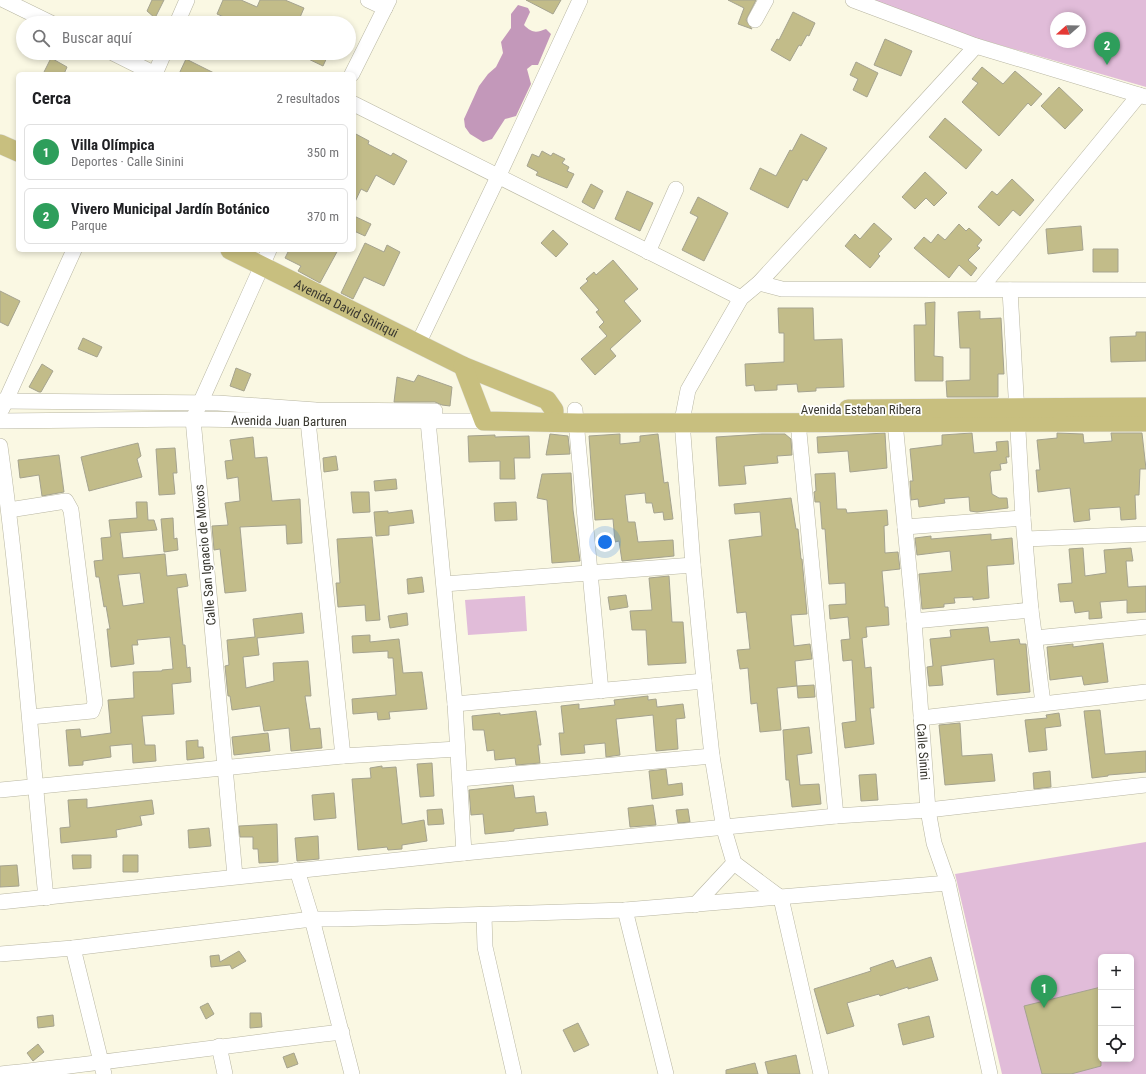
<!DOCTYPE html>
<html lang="es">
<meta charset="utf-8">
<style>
:root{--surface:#fff;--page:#f6f6f6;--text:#202124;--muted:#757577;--line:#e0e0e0;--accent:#0b8043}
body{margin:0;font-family:"Roboto Condensed",sans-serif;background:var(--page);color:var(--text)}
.controls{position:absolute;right:12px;bottom:12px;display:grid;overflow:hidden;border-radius:6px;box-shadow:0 2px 6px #0003}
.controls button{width:36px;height:36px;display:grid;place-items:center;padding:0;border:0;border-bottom:1px solid var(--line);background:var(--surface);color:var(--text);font:20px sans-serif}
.compass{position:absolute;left:1050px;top:12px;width:36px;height:36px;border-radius:50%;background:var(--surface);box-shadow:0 2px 6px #0003;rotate:250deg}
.you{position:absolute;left:605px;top:542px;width:14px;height:14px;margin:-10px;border:3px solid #fff;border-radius:50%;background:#1a73e8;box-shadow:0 0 0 6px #1a73e833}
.badge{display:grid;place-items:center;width:26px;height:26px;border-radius:50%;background:var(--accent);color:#fff;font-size:13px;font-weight:700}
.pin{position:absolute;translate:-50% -33px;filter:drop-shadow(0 1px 2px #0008)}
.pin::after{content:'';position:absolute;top:21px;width:14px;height:12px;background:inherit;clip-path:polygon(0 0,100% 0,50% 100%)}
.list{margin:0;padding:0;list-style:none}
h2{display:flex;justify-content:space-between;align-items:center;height:52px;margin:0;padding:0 16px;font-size:17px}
h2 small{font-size:13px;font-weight:400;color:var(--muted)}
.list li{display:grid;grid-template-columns:26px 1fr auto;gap:12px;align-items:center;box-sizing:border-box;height:56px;margin:0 8px 8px;padding:0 8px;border:1px solid var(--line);border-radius:6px}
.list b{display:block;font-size:15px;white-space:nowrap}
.list p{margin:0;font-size:13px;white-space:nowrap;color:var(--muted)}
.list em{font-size:13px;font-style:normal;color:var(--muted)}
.icon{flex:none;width:22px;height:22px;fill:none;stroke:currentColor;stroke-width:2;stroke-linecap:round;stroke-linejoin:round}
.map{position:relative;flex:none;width:1146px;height:1074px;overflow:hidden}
.search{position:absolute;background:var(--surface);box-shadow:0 2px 6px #0003;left:16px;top:16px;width:340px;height:44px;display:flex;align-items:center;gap:10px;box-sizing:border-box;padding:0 14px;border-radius:22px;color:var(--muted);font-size:15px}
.panel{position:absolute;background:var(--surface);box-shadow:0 2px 6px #0003;left:16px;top:72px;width:340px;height:180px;border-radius:6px}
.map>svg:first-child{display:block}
</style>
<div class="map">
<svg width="1146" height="1074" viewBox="0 0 1146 1074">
<rect width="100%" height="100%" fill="#faf8e3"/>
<path fill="#e1bcd9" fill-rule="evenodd" d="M874 0H1146V87L962 34ZM1056 18H1080V42H1056Z
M525 596 527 631 468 635 465 600Z
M1146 842V1074H1002L955 874ZM1101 957H1131V1059H1101Z"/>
<path fill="#c398ba" d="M518 5 528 8 530 12 524 25C532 33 536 33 546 29L551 34 538 65H532L527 69 531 84 516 116 505 119 492 139 483 142 470 134 465 127 464 119 479 86 488 74 496 67 503 53 501 42 511 28V14Z"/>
<path fill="#c2bc89" stroke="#a5a38f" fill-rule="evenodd" d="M152 0H164L155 18 147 11Z
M223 0H241L257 7 260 0H285L304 8 298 22 289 18 287 23H238L217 14Z
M526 0H561L553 14Z
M728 0H756L746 20 752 29 738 24 744 8Z
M793 12 815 23 809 36 807 35 801 46 799 45 790 61 771 50 777 39 779 40Z
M885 39 912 51 901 76 874 65Z
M296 53H329L323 66Z
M51 58 67 67 64 74H43Z
M186 59 216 74H179Z
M856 62 878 73 867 97 853 90 858 79 850 75Z
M982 67 1003 84 1015 71 1042 94 1031 106 1028 103 999 136 962 102 978 83 972 79Z
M1059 87 1083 110 1065 129 1041 106Z
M945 118 982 150 966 169 929 137Z
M354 133 369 141 368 144 391 156 393 153 407 161 394 185 376 175 367 192 361 189 354 204Z
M801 134 827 148 807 181 803 179 788 208 750 189 760 168 776 176 790 150 792 151Z
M542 151 551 156 553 153 565 159 562 163 569 167 567 171 574 174 567 188 536 175 538 172 527 166 532 154 539 157Z
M925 172 947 193 934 206 926 198 915 209 902 197Z
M1012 179 1034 200 1020 216 1013 210 999 226 978 207 992 191 997 195Z
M591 184 603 191 594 209 582 202Z
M627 191 653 203 640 231 615 219Z
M698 197 728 213 704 261 682 250 698 217 690 213Z
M354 216 371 224 365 236 354 231Z
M874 223 892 239 878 254 880 256 870 268 845 246 855 234 860 239Z
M959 224 966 231 969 228 982 240 977 246 980 248 968 260 977 268 971 276 959 265 949 278 914 248 924 237 931 243 938 234 945 240Z
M1081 226 1083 250 1048 254 1046 229Z
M553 230 568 244 556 257 541 243Z
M365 243 384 252 387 245 400 252 384 286 364 277 353 299 341 293Z
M1093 249H1118V272H1093Z
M289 250H338L320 283 298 271 301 266 285 258Z
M613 260 638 289 624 301 641 321 610 349 616 356 595 375 581 359 607 336 599 327 604 322 596 312 599 310 580 288 588 281 586 279 594 272 596 275Z
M0 291 20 301 8 326 0 322Z
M935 302 934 356 943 357V381H915L914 325H926L925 303Z
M778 308H813L814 340 842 339 844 387 816 388V391L798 392 797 384 777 385V390L755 391 754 385 746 386 745 364 784 362V333H779Z
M980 311V319L1001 318 1004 374H998V397H947L946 381 970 380V348H960L958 312Z
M1136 332H1146V361L1111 362 1110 337 1136 336Z
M83 338 102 347 97 357 78 349Z
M42 364 53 371 41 392H39L29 387Z
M236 368 251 374 244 391 230 386Z
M418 375 452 387 450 406 442 405 435 402H394L397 377 414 382Z
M885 433 887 468 850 472 848 451 818 453 817 437Z
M972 433 974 453 997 451 996 442 1008 441 1009 457H1006L1007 463 1000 464 1001 470 991 471 990 474 992 494 999 498H1007L1008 508 977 512 970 511 969 497 944 499 945 503 919 507 918 499 911 500 910 481H913L910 449 942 445V435Z
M1057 433 1083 434 1084 443 1112 441 1111 433H1142L1146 469H1140L1139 495H1135L1136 519 1121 520 1120 507 1089 509 1090 520 1074 522 1070 488 1038 492 1036 470H1040L1037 440 1057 438Z
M550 434 568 436 570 454 546 455Z
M620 434V444L640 442V436L658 434 664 483 668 482 673 519 664 520 663 512 654 513 652 503H646L645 493 625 495 628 522H635L638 542 673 540 674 556 622 561 619 541 615 542 613 519 595 520 589 436Z
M762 434H785L791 439 792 455 777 456 778 463 744 466 746 484 719 486 716 437Z
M495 435V437L529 436 530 458H514L515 479H500V461L469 462 468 436Z
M253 437 255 458 267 457 272 501 300 499 302 543 287 544 286 525 240 527 246 591 225 593 220 549 214 550 212 526 228 525 225 503 240 501 238 477 227 479 225 461 233 460 230 440Z
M138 443 141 456 137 459 142 477 89 491 81 457Z
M175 448 177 473H173L175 494 159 495 156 449Z
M59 455 64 492 42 496 39 475 20 478 18 460Z
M336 456 338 470 324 472 323 458Z
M571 473 573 510 580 561 552 563 547 500 537 498 542 474Z
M835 473 837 509H846L847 513 887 510 888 525 884 526 885 553 898 552 900 569 882 571 885 607H888L889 625 866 627 867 637 862 638 865 668 871 667 874 708H870L874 744 845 748 842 723 856 721 852 660 843 661 841 640 850 639 848 617 830 619 829 605 846 604 845 583 829 584 825 529H822L820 502H815L814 492 816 491 815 474Z
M396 479 397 489 375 491 374 481Z
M351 492H369L370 512 353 513Z
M791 498 796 529H798L801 559H802L807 614 791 615 794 646 810 644 812 659 795 661 797 686 777 688 781 730 760 732 757 703 751 704 748 668 740 669 737 650 750 649 746 612 737 613 729 540 762 536 760 512 735 514 734 504Z
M136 502H147L148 520H154L157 530 120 533 123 558 165 554 167 576 186 574 188 586 177 588 183 645H185L187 668 190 667 191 682 172 684 174 714 142 716 145 745H155L156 761 133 763 132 744 110 746 111 757 83 761V765L69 766 66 730 80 729 81 737 111 733 108 700 134 698 133 672 162 671V670L173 669 170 637 137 640 138 645H132L134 664 111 667 107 629H110L106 606 104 607 99 577H96L94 561 103 560 101 538 111 537 109 520 137 518ZM140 573 144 603 123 606 118 575Z
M516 502 517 520 495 521 494 503Z
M412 510 414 523 389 526V535L376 536 374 512 388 511V513Z
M173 518 174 539 177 538 178 550 164 552 161 519Z
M991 534V540L1012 538 1014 564 987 566 989 598 973 600V597L954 598 955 603 944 604V607L922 609 919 574 952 571 950 551 917 555 915 538 931 536V539Z
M372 537 380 620 366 621 365 605 338 607 336 583H340L337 539Z
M1083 548 1085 576 1106 573 1104 550 1131 548 1133 561H1126L1128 587 1146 586V612L1127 613V600L1100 602 1102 618 1089 619V611L1075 613 1073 601 1060 602 1058 584 1072 583 1069 549Z
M669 576 672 622H683L686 663 648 665 646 630H632L630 611 652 610 649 578Z
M422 577 424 592 408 594 407 579Z
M626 595 628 607 610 610 608 597Z
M302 613 304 633 257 638 259 655 243 657 246 688 274 681 273 663 308 661 311 696H305L310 729 320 728 322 748 291 751 289 728 264 731 260 706 232 710 230 696H228L225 666 229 665 227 640 255 637 253 619Z
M407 613 408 625 390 628 388 616Z
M988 627 990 642 1019 639 1020 644H1026L1030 692 997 695 994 659 941 666 943 685 929 686 927 667 933 666 930 639 951 637 950 630Z
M370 635V642L399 639 403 673 422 672 427 709 389 712 390 719 378 720 377 712 353 714 352 699 396 695 393 658H388V651L353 653 352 636Z
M1103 643 1108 682 1084 685 1082 676 1050 680 1047 647 1073 644V647Z
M814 685 815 697 798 698 797 686Z
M648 696V700L656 699 657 707 683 704 685 718 676 719 678 749 656 751 653 715 616 719 620 755 606 757 605 743 584 745 585 753 561 755 559 733H564L561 706 579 704V709L615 705 614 700Z
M1100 710 1105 754 1146 751V772L1108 775V776L1092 778 1084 711Z
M536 711 541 745H538L540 763 516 765 515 758 495 760 494 750 487 751 484 730H473L472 716 500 713V715Z
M1059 713 1061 726 1045 728 1047 750 1029 752 1025 720 1047 718 1046 715Z
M960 723 962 756 992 754 995 781 945 785 939 725Z
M809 727 812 753 797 755 800 785 819 784 821 804 792 807 789 780H786L783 730Z
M268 733 270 751 234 755 232 737Z
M198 740V747H203L204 758 187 760 186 741Z
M432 763 434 796 420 797 417 764Z
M382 766V768L396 767 402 824 424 820 427 841 402 845V849L388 850 387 847 358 850 352 779 371 778 370 768Z
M666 769 668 785 682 783 683 795 652 799 649 771Z
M1050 771 1051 787 1034 789 1033 773Z
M876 774 878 800 861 801 859 775Z
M513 785 515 798 534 796 536 813 546 812 548 825 514 829V831L485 834 483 814 471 815 469 790Z
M334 793 336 818 314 820 312 795Z
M87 799V808L152 800 154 814 140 816 142 825 116 830 117 837 61 843 60 828 70 827 68 800Z
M653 805 656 825 630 827 628 808Z
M442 809 444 824 428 825 427 810Z
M688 809 690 822 678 823 676 810Z
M277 824 278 862 259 863 258 849H253V837H240L239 826Z
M209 828 211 846 189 848 188 830Z
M318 836 319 859 297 861 295 838Z
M72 855H91V868L73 869Z
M123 855H138V872H123Z
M17 865 19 886 0 887V866Z
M239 951 246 961 232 969 230 965 211 967 210 956 219 955 220 962Z
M931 957 938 980 908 989V987L880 996 879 994 847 1003 854 1026 827 1034 814 989 871 971 870 968 893 960 896 968Z
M1101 987V1066L1071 1074H1042L1024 1006Z
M208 1003 214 1014 206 1019 200 1007Z
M250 1013H261L262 1027 250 1028Z
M53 1015 54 1026 38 1028 37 1017Z
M929 1016 934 1037 903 1045 898 1024Z
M578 1023 589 1045 574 1052 563 1030Z
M38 1044 44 1052 33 1061 27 1053Z
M294 1053 298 1064 287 1068 283 1057Z
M796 1055 800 1074H768L765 1062Z
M755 1063 758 1074H726V1070Z"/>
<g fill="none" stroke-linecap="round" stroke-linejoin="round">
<defs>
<g id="minor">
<path d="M4 0 51 23"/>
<path d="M368 0 385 8"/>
<path d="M853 0 976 46 1146 97"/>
<path d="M755 20 766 0"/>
<path d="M177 23 187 0"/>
<path d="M113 53 155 74"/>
<path d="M155 74 164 53"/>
<path d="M352 74 389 0"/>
<path d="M354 104 741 298"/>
<path d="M648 252 676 189"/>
<path d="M759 283 782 289 1146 290"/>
<path d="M980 289 1139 95"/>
<path d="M1010 290 1023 518 1031 610 1043 703"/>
<path d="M418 344 498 177 580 0"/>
<path d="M0 401 218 403 316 410 435 411"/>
<path d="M2 409 74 250"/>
<path d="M575 410 601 691"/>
<path id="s1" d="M0 421 193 419 308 421H484"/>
<path d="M308 421 343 756"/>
<path d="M428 421 455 704 464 853"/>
<path d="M798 422 836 816"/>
<path id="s2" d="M895 422 914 621 928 810 934 843 948 883 990 1074"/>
<path d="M0 446C21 596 31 747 46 898"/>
<path d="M9 510 66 501 71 510 95 703 92 711 30 717"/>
<path d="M905 527 1023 518"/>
<path d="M1026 539 1146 534"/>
<path d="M444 584 693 565"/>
<path d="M914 621 1031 610"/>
<path d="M1035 638 1146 627"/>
<path d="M455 704 704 681"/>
<path d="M921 718 1146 692"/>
<path d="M460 779 712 756"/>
<path d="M0 790 343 756 457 749"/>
<path d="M297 870 312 919H338L625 910 948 883"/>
<path d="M235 876 193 419 269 250"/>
<path d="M0 902 464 853 836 816 928 810 1146 785"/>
<path d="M695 905 734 863"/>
<path d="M625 910 666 1074"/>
<path d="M484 916 485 947 514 1074"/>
<path d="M73 948 104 1074"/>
<path d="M0 954 73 948 312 919 352 1074"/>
<path d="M219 1046 225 1074"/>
<path d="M0 1074C114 1062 228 1045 342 1032"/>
<path d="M821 1074 781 898 734 863 724 829 712 756 704 681 693 565 682 421 688 390 741 298 759 283 976 46"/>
</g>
<g id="major">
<path d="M0 144 18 152"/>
<path id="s3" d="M230 250 463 366 547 400 554 410V422"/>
<path d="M463 366 484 421 578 423 1146 422"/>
<path d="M848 409 1146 407"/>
</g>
</defs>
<use href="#minor" stroke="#b8b6a2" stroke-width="16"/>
<use href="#major" stroke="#e3e3e2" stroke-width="20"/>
<use href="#minor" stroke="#fff" stroke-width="15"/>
<use href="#major" stroke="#c8bf7f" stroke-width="19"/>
</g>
<g text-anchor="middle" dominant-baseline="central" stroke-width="3.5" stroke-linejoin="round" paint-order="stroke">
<g font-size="13" fill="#38372f" stroke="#fff">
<text stroke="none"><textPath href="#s3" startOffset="130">Avenida David Shiriqui</textPath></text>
<text x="861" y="409">Avenida Esteban Ribera</text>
<text stroke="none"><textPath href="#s1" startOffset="289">Avenida Juan Barturen</textPath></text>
<text transform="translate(205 555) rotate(-95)">Calle San Ignacio de Moxos</text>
<text stroke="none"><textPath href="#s2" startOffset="331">Calle Sinini</textPath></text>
</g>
</g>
</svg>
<div class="controls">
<button>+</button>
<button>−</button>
<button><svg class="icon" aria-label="locate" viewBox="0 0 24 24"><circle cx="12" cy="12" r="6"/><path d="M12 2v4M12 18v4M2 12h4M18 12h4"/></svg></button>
</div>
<svg class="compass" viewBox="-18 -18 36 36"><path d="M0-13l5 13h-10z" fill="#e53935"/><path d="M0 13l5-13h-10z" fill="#757577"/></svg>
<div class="you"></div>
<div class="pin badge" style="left:1044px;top:1008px;background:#2e9e5b">1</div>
<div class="pin badge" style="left:1107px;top:65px;background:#2e9e5b">2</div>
<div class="search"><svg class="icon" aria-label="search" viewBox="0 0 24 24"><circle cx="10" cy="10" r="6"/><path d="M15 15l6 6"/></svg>Buscar aquí</div>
<section class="panel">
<h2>Cerca<small>2 resultados</small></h2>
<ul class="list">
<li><span class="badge" style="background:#2e9e5b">1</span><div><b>Villa Olímpica</b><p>Deportes · Calle Sinini</p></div><em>350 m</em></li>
<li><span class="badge" style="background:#2e9e5b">2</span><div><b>Vivero Municipal Jardín Botánico</b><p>Parque</p></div><em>370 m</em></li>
</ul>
</section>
</div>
